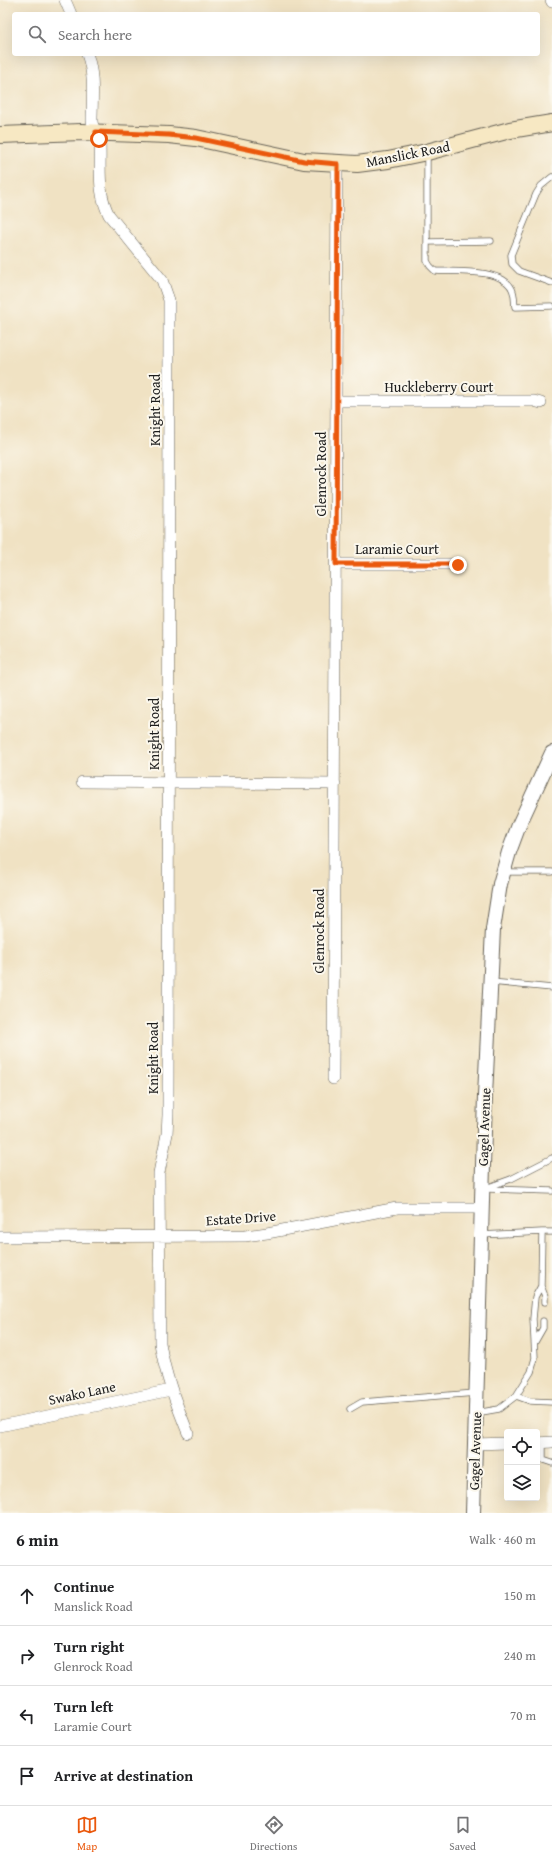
<!DOCTYPE html>
<meta charset="utf-8">
<style>
:root{--surface:#fff;--page:#f6f6f6;--text:#202124;--muted:#757577;--line:#e0e0e0;--accent:#ea580c}
body{margin:0;font-family:"Gentium Book Plus",serif;background:var(--page);color:var(--text)}
.controls{position:absolute;right:12px;bottom:12px;display:grid;overflow:hidden;border-radius:4px;box-shadow:0 4px 16px #0002}
.controls button{width:36px;height:36px;display:grid;place-items:center;padding:0;border:0;border-bottom:1px solid var(--line);background:var(--surface);color:var(--text);font:20px sans-serif}
.stop{position:absolute;width:12px;height:12px;margin:-9px;border:3px solid #ea580c;border-radius:50%;background:#fff}
.stop.end{background:#ea580c;border-color:#fff;box-shadow:0 1px 4px #0008}
.list{margin:0;padding:0;list-style:none}
h2{display:flex;justify-content:space-between;align-items:center;height:52px;margin:0;padding:0 16px;font-size:17px}
h2 small{font-size:13px;font-weight:400;color:var(--muted)}
.list li{display:grid;grid-template-columns:26px 1fr auto;gap:12px;align-items:center;box-sizing:border-box;height:60px;padding:0 16px;border-top:1px solid var(--line)}
.list b{display:block;font-size:15px;white-space:nowrap}
.list p{margin:0;font-size:13px;white-space:nowrap;color:var(--muted)}
.list em{font-size:13px;font-style:normal;color:var(--muted)}
.icon{flex:none;width:22px;height:22px;fill:none;stroke:currentColor;stroke-width:2;stroke-linecap:round;stroke-linejoin:round}
.map{position:relative;flex:none;width:552px;height:1513px;overflow:hidden}
.search{position:absolute;background:var(--surface);box-shadow:0 4px 16px #0002;left:12px;right:12px;top:12px;height:44px;display:flex;align-items:center;gap:10px;box-sizing:border-box;padding:0 14px;border-radius:4px;color:var(--muted);font-size:15px}
.sheet{height:292px;background:var(--surface)}
nav{display:flex;justify-content:space-around;align-items:center;box-sizing:border-box;height:56px;border-top:1px solid var(--line);background:var(--surface);font-size:11px;color:var(--muted)}
nav a{display:grid;justify-items:center;gap:2px}
nav .on{color:var(--accent)}
.map>svg:first-child{display:block}
</style>
<div class="map">
<svg width="552" height="1513" viewBox="0 0 552 1513">
<rect width="100%" height="100%" fill="#fbf7ec"/>
<filter id="ink" filterUnits="userSpaceOnUse"><feTurbulence type="fractalNoise" baseFrequency=".025" numOctaves="2"/><feDisplacementMap in="SourceGraphic" scale="8" xChannelSelector="R" yChannelSelector="G"/><feConvolveMatrix kernelMatrix="1 2 1 2 8 2 1 2 1" color-interpolation-filters="sRGB"/></filter>
<filter id="wash" filterUnits="userSpaceOnUse"><feTurbulence type="fractalNoise" baseFrequency=".012" numOctaves="4" result="noise"/><feDisplacementMap in="SourceGraphic" scale="16" xChannelSelector="R" yChannelSelector="G"/><feGaussianBlur stdDeviation="0.9" result="paint"/><feColorMatrix in="noise" values="0 0 0 0 0 0 0 0 0 0 0 0 0 0 0 0 0 1.4 0 .05"/><feComposite in="paint" operator="in"/></filter>
<g filter="url(#wash)">
<rect width="100%" height="100%" fill="#f0e2c3"/>
</g>
<g filter="url(#ink)">
<g fill="none" stroke-linecap="round" stroke-linejoin="round">
<defs>
<path id="service" d="M427 154V261L430 266 435 271C455 272 502 268 512 289 515 295 514 301 515 307L552 306
M552 177 541 186 536 194 511 255 512 264 519 271 552 283
M427 242 491 241
M503 872H552
M491 982 552 988
M483 1189 511 1179 552 1158
M487 1189 552 1191
M542 1232H552
M541 1286 545 1296V1302
M535 1342 543 1328V1321
M516 1396 530 1401 552 1402
M350 1409 362 1402 476 1393
M476 1413 499 1409 516 1396 531 1372 535 1358 533 1319 535 1297 541 1286 542 1232 481 1235
M543 1443V1460L552 1463"/>
<path id="minor" d="M65 0 71 14
M551 0 552 2
M87 54C95 76 92 98 92 121 92 128 99 135 100 143 101 169 97 192 109 215L162 280 169 300 168 1115 167 1134 159 1173 160 1343C165 1375 176 1403 188 1433
M337 401H534L541 403
M336 564H455L458 565
M82 782 335 784
M333 1079 337 164
M0 1237 245 1236 267 1233 397 1208H482
M0 1426 171 1390
M537 1443 552 1442
M475 1444 507 1443"/>
<path id="tertiary" d="M473 1513 485 1096 493 929 500 884 509 852 519 825 552 753"/>
<path id="secondary" d="M0 135 81 132 169 135 196 138 304 161 357 164 388 160 427 152 510 130 552 123"/>
</defs>
<use href="#service" stroke="#666156" stroke-width="7"/>
<use href="#minor" stroke="#666156" stroke-width="12"/>
<use href="#tertiary" stroke="#666156" stroke-width="16"/>
<use href="#secondary" stroke="#666156" stroke-width="18"/>
<use href="#service" stroke="#fff" stroke-width="5.5"/>
<use href="#minor" stroke="#fff" stroke-width="11"/>
<use href="#tertiary" stroke="#fff" stroke-width="14"/>
<use href="#secondary" stroke="#f7e8c3" stroke-width="16"/>
</g>
</g>
<g fill="none" stroke-linecap="round" stroke-linejoin="round" filter="url(#ink)">
<path stroke="#ea580c" stroke-width="5" d="M99 139 96 132 169 135 196 138 304 161 338 164 336 564H455L458 565"/>
</g>
<g text-anchor="middle" dominant-baseline="central" stroke-width="4" stroke-linejoin="round" paint-order="stroke">
<g font-size="14" fill="#1c1c1c" stroke="#fbf7ec">
<text transform="translate(408 154) rotate(-11)">Manslick Road</text>
<text x="439" y="387">Huckleberry Court</text>
<text transform="translate(155 410) rotate(-90)">Knight Road</text>
<text transform="translate(321 474) rotate(-90)">Glenrock Road</text>
<text x="397" y="549">Laramie Court</text>
<text transform="translate(154 734) rotate(-90)">Knight Road</text>
<text transform="translate(319 931) rotate(-90)">Glenrock Road</text>
<text transform="translate(153 1058) rotate(-90)">Knight Road</text>
<text transform="translate(484 1127) rotate(-88)">Gagel Avenue</text>
<text transform="translate(241 1218) rotate(-4)">Estate Drive</text>
<text transform="translate(82 1393) rotate(-12)">Swako Lane</text>
<text transform="translate(475 1451) rotate(-88)">Gagel Avenue</text>
</g>
</g>
</svg>
<div class="controls">
<button><svg class="icon" aria-label="locate" viewBox="0 0 24 24"><circle cx="12" cy="12" r="6"/><path d="M12 2v4M12 18v4M2 12h4M18 12h4"/></svg></button>
<button><svg class="icon" aria-label="layers" viewBox="0 0 24 24"><path d="M12 4l9 5-9 5-9-5zM3 14l9 5 9-5"/></svg></button>
</div>
<div class="stop" style="left:99px;top:139px"></div>
<div class="stop end" style="left:458px;top:565px"></div>
<div class="search"><svg class="icon" aria-label="search" viewBox="0 0 24 24"><circle cx="10" cy="10" r="6"/><path d="M15 15l6 6"/></svg>Search here</div>
</div>
<section class="sheet">
<h2>6 min<small>Walk · 460 m</small></h2>
<ul class="list">
<li><svg class="icon" aria-label="ahead" viewBox="0 0 24 24"><path d="M12 20V5M6 11l6-6 6 6"/></svg><div><b>Continue</b><p>Manslick Road</p></div><em>150 m</em></li>
<li><svg class="icon" aria-label="right" viewBox="0 0 24 24"><path d="M7 20v-9h11M14 6l5 5-5 5"/></svg><div><b>Turn right</b><p>Glenrock Road</p></div><em>240 m</em></li>
<li><svg class="icon" aria-label="left" viewBox="0 0 24 24"><path d="M17 20v-9H6M10 6l-5 5 5 5"/></svg><div><b>Turn left</b><p>Laramie Court</p></div><em>70 m</em></li>
<li><svg class="icon" aria-label="arrive" viewBox="0 0 24 24"><path d="M6 21V4h12l-3 4 3 4H6"/></svg><div><b>Arrive at destination</b></div></li>
</ul>
</section>
<nav>
<a class="on"><svg class="icon" aria-label="map" viewBox="0 0 24 24"><path d="M3 6l6-2 6 2 6-2v14l-6 2-6-2-6 2zM9 4v14M15 6v14"/></svg>Map</a>
<a><svg class="icon" aria-label="directions" viewBox="0 0 24 24"><path d="M12 3l9 9-9 9-9-9zM9 14v-3h6M13 9l2 2-2 2"/></svg>Directions</a>
<a><svg class="icon" aria-label="saved" viewBox="0 0 24 24"><path d="M7 4h10v16l-5-4-5 4z"/></svg>Saved</a>
</nav>
